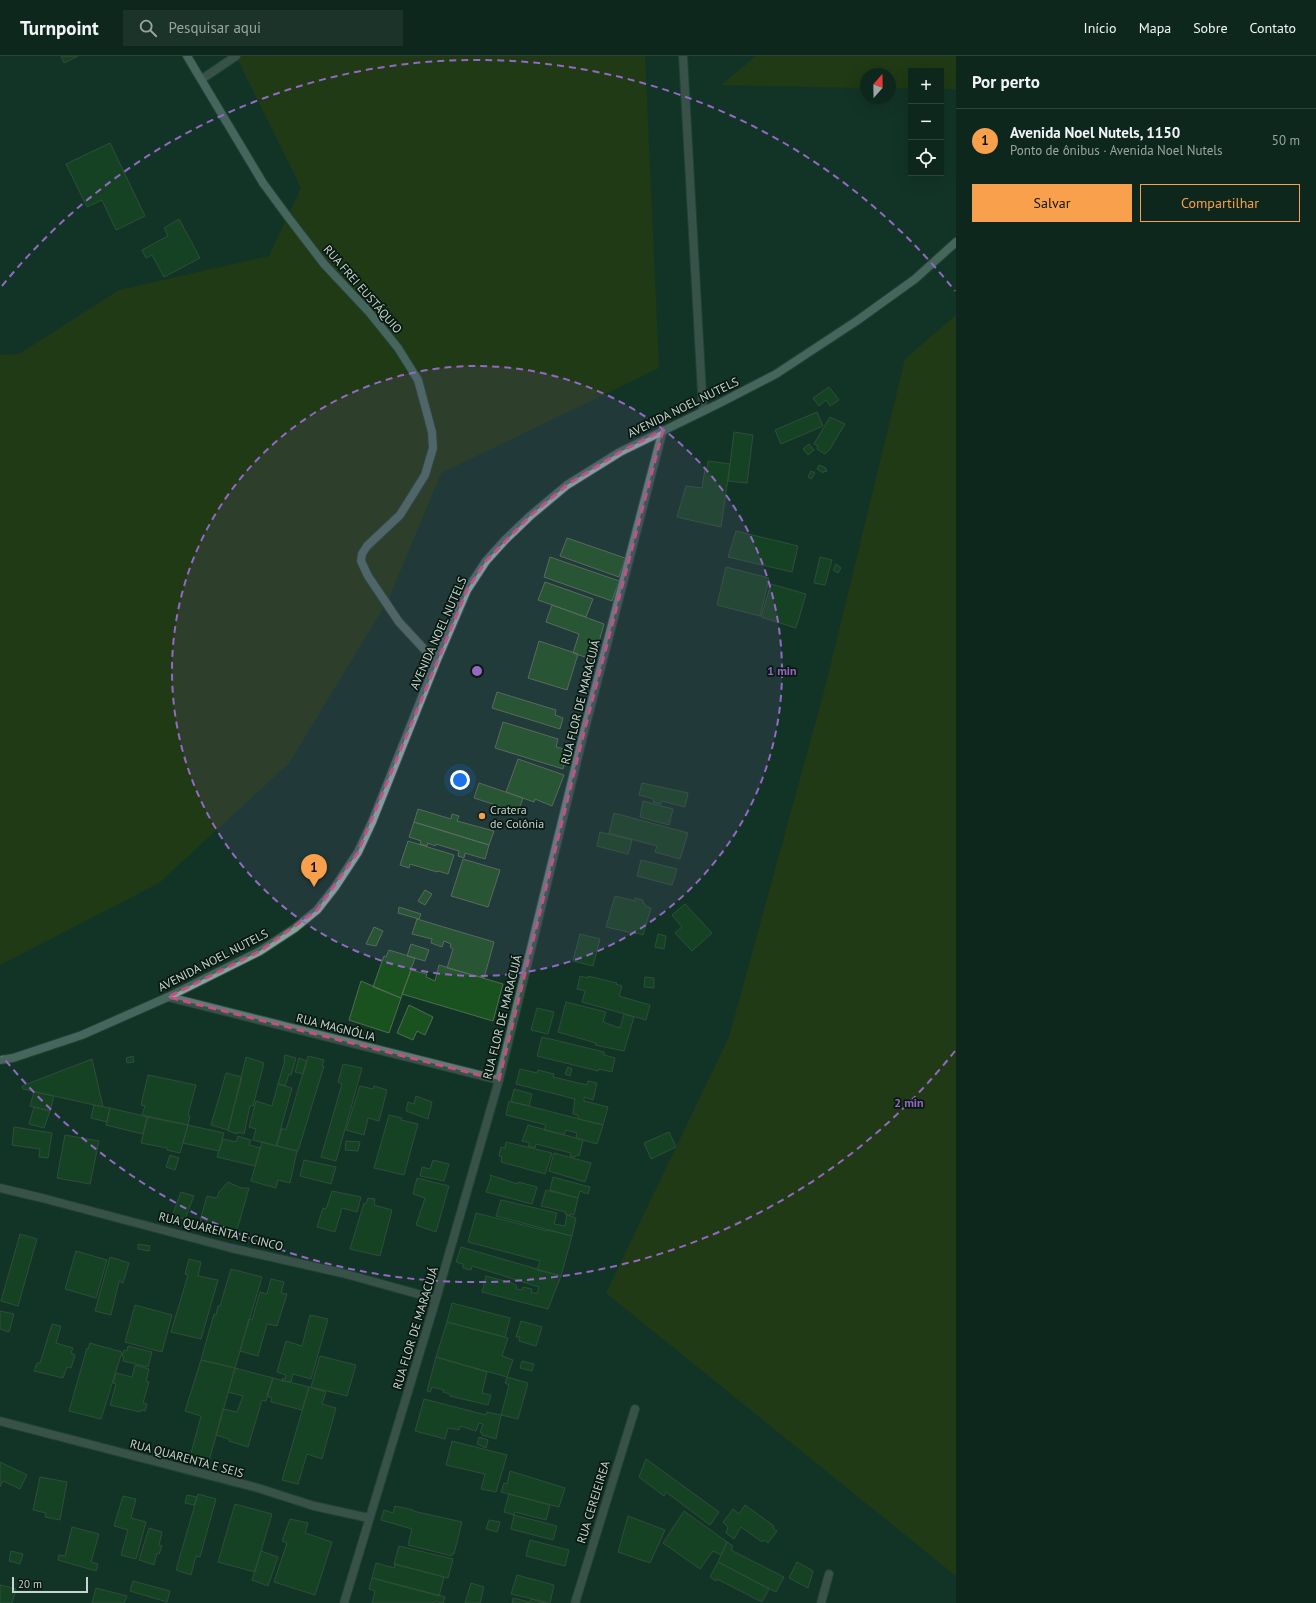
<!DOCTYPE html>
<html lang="pt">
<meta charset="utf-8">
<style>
:root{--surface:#0e271d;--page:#1c332a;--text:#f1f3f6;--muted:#9ba5a4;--line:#2e443b;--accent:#f8a04b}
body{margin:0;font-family:"PT Sans",sans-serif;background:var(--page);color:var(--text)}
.controls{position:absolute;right:12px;top:12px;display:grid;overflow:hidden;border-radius:0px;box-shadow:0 4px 16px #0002}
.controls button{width:36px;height:36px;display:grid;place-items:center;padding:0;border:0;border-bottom:1px solid var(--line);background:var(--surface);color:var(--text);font:20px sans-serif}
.compass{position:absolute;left:860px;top:12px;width:36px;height:36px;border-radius:50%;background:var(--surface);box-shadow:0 4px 16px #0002;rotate:20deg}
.scale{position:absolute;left:12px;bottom:10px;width:76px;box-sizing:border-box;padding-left:4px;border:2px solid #c4d6ce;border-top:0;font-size:11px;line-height:14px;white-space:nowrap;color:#c4d6ce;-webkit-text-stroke:3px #0a1812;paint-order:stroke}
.you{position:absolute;left:460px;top:724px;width:14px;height:14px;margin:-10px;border:3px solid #fff;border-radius:50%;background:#1a73e8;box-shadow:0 0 0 6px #1a73e833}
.badge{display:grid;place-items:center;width:26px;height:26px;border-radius:50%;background:var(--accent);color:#111;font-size:13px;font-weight:700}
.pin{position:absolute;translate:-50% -33px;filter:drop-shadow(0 1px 2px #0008)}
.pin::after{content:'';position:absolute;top:21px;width:14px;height:12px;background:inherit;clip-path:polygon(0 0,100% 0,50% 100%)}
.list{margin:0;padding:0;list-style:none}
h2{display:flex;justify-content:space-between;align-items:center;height:52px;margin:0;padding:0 16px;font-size:17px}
h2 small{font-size:13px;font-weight:400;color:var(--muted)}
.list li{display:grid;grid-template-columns:26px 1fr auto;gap:12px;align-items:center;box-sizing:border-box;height:64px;padding:0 16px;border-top:1px solid var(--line)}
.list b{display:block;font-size:15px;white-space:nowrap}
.list p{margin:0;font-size:13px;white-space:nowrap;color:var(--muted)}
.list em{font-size:13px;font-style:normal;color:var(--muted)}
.actions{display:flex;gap:8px;padding:12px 16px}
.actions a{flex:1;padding:9px 0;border:1px solid var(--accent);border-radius:0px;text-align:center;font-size:14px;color:var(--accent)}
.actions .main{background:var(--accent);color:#111}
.icon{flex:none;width:22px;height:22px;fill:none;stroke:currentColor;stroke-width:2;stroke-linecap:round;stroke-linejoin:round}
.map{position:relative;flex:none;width:956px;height:1547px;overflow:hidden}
header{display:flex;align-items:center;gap:24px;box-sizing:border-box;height:56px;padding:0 20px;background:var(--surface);border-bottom:1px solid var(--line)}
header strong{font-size:19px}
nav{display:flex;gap:22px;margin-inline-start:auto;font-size:14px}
.search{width:280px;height:36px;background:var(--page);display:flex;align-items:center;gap:10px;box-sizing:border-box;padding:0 14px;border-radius:0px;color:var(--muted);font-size:15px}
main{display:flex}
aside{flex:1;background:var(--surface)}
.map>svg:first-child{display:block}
</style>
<header>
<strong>Turnpoint</strong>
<div class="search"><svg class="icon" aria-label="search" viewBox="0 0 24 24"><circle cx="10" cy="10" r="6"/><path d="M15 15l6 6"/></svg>Pesquisar aqui</div>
<nav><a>Início</a><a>Mapa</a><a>Sobre</a><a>Contato</a></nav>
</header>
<main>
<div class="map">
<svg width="956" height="1547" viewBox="0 0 956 1547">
<rect width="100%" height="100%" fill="#123427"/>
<path fill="#304000" d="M236 0H645L659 312 441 417 388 544 289 707 159 827 0 909V299L19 298 119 234 269 200 301 132Z
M756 0H956V33H941V15H911V32H890V18H866V32L721 29Z
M956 259V1520L606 1237 729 981 825 632 905 303Z"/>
<path fill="#1a521f" stroke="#536a53" d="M61 0H78L64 7Z
M110 87 145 160 116 174 102 144 87 151 66 108Z
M179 163 200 202 164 221 152 199 146 202 142 194 168 180 164 172Z
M829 331 839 344 830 350 826 344 819 350 813 342Z
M817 356 823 370 781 388 775 374Z
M830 361 845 368 830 393 825 398 817 393 818 390 814 388Z
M734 376 753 379 747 427 728 425Z
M809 388 814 394 808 399 803 393Z
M708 405 730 408 721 471 677 461 686 430 702 432 705 413H707Z
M819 409 826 412 825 413 827 414 826 416 824 415 823 417 817 413Z
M811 415 815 417 811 423 808 421Z
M736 475 798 490 792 516 728 501Z
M567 482 625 502 619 521 560 500Z
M550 501 619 525 612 545 544 521Z
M820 501 832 504 825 529 814 527Z
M836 508 841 512 838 517 833 514Z
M726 511 769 522 760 560 717 549Z
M545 526 593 543 586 561 538 544Z
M771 528 806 538 796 572 761 561Z
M552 549 604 568 594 604 573 597 579 578 546 566Z
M539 585 578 598 567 634 528 622Z
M497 636 556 654 555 659 563 662 560 673 492 652Z
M503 666 558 683 556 691 568 694 563 713 495 692Z
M518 703 564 719 552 750 535 743 534 746 506 736Z
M479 727 523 742 518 756 474 742Z
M642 727 688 737 685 751 662 745 661 748 653 746 654 743 639 739Z
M643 745 673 753 669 769 640 761Z
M418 753 451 763 452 758 459 760 457 765 494 775 489 789 414 766Z
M614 757 688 777 680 803 655 796 657 790 609 777Z
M414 766 489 789 485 803 465 797 464 802 458 800 459 795 436 788 435 790 428 787 427 790 420 788 421 785 409 781Z
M600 776 632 784 628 798 597 790Z
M408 785 454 799 448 818 438 815 437 816 410 808 409 812 400 809Z
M463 803 500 814 488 851 451 840Z
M641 804 677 813 672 829 637 820Z
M425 834 432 838 425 849 418 845Z
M615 840 635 845V842L643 844V847L645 848V850L651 852 643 879 637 877V878L606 871Z
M685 848 712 877 692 895 675 877 682 871 672 859Z
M399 851 421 858 419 863 398 857Z
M417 863 494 886 484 922 447 912 453 893 450 891 451 888 444 885 442 891 431 887 432 883 412 878Z
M374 871 383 875 376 890 366 888Z
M580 878 600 883 593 910 573 905Z
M658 878 666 880 664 893 655 891Z
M411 888 429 894 425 905 407 900Z
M389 894 415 902 401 942 373 931 384 900 386 901Z
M439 909 503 928 493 965 402 938 411 914 427 918 426 921 435 925Z
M580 920 588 922V920L617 927 616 928 622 930 619 940 650 949 646 964 582 946 585 935 577 933Z
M645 921 654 922V932L644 931Z
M361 925 401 942 389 977 349 964Z
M566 946 606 956 603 966 620 972 624 958 634 961 624 995 595 989 596 987 558 976Z
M409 949 433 961 425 979 417 975 413 984 397 977Z
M537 952 554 956 548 978 531 974Z
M542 981 604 996V999L615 1002 612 1016 599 1013 598 1015 537 1000Z
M285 999 296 1002 291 1019 289 1018 285 1030 278 1028 285 1004H284Z
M133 1000 134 1006 127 1007 126 1002Z
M308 1000 324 1004 322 1010H324L298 1095 277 1090 282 1072 286 1074Z
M246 1001 264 1007 253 1050H250L244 1078 238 1076 237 1078 228 1075Z
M299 1002 307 1005 303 1018 295 1016Z
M92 1003 103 1051 23 1033 22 1030Z
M343 1008 362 1012 336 1105 321 1101 342 1028 338 1026Z
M568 1011 572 1013 570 1020 565 1018Z
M520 1013 537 1017 538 1014 554 1018 553 1021 587 1029 588 1025 597 1027 593 1044 584 1041V1045L608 1051 603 1069 578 1063V1059L573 1058 575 1043 516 1028Z
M226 1017 242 1021 228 1074 211 1069Z
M148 1019 196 1029 188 1059 190 1060 188 1069 142 1059 145 1050 141 1049Z
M278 1028 292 1032 276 1090 253 1084 256 1073 249 1071 256 1045 272 1050Z
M360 1030 373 1033 374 1030 387 1034 379 1065 368 1062 364 1079 346 1074Z
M514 1033 532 1038 529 1050 511 1046Z
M34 1036 54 1040 50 1055 30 1050Z
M416 1040 432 1046 428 1063 406 1055 408 1046 414 1048Z
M509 1045 603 1069 597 1088 576 1082 577 1077 566 1074 564 1079 544 1074 546 1069 506 1059Z
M94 1049 110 1052 107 1066 91 1062Z
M34 1051 50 1055 44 1072 29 1068Z
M110 1052 148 1061 143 1078 106 1069Z
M389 1059 402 1062 401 1064 418 1068 404 1119 374 1112Z
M147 1061 188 1069 180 1097 167 1094V1092L141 1087Z
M188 1069 224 1077 219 1095 183 1087Z
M528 1069 583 1084 579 1100 576 1099 575 1101 570 1100 571 1097 536 1088 535 1092 528 1090 530 1087 522 1085Z
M14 1071 52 1077 48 1102 39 1101 40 1093 12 1089Z
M669 1076 676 1091 651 1103 644 1087Z
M65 1079 99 1085 90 1128 57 1122Z
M238 1080 251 1084 249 1089 260 1092 255 1110 217 1101 223 1083 236 1086Z
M346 1085 360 1086 358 1095 345 1094Z
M262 1086 297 1095 290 1127 278 1124 276 1132 251 1125Z
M506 1086 552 1097 545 1118 501 1106 502 1101 499 1100 501 1091 505 1092Z
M554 1097 591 1107 585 1126 549 1115Z
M170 1099 179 1102 175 1114 166 1111Z
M304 1104 336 1111 331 1128 300 1120Z
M433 1104 449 1108 444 1125 420 1120 422 1111 430 1113Z
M490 1119 518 1128V1126L537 1131 532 1148 486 1136 491 1122Z
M553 1121 590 1131 588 1138 580 1135 578 1142 550 1134Z
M417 1122 449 1130 436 1176 416 1169 425 1142 413 1138Z
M228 1126 241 1132H249L237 1174 200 1165 207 1140 217 1142 219 1136Z
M546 1134 578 1142 574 1159 570 1158V1160L565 1158 566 1156 541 1150Z
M332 1135 361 1141 357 1156 342 1152 335 1176 317 1171 323 1152 326 1153Z
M181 1136 194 1140 185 1163 172 1160Z
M368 1142 375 1143 374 1149 392 1154 380 1200 350 1193 364 1147 366 1148Z
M501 1144 557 1157 554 1168 565 1170 567 1159 576 1162 572 1180 496 1160Z
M476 1157 547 1175 548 1174 572 1180 561 1220 537 1214 540 1205 468 1186Z
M20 1178 37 1183 18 1250 1 1245Z
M138 1188 150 1190 149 1195 138 1193Z
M461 1191 561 1220 548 1253 482 1236 486 1220 512 1227 517 1230 516 1233 522 1234 523 1231 532 1233 531 1236 537 1238 539 1231 472 1210 471 1214 463 1212V1208L456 1206Z
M76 1195 107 1204 96 1242 65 1233Z
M110 1201 129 1207 123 1227 119 1225 111 1259 95 1255Z
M189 1203 201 1206 198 1220 218 1224 201 1283 171 1276 188 1219 185 1218Z
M231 1213 262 1221 235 1312 201 1304 214 1258 216 1259 218 1250H220Z
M271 1223 284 1226 281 1237 287 1238 277 1270 267 1268 258 1300 240 1295 249 1263 252 1264 260 1236 267 1238Z
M452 1247 510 1262 505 1281 447 1266Z
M135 1249 172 1259 162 1296 125 1286Z
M0 1255 14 1258 9 1276 0 1273Z
M310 1259 328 1263 311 1323 293 1318 291 1326 282 1325 283 1322 285 1323 286 1319 277 1316 286 1285 302 1290Z
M521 1265 542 1271 536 1290 519 1285 520 1281H516Z
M447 1266 508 1282 502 1300 513 1304 507 1321 436 1301Z
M52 1268 61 1270 56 1287 73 1292 71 1297 75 1299 71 1312 67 1311 63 1322 34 1315 37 1307H40Z
M90 1287 122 1296 101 1363 69 1355 87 1292 88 1293Z
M128 1290 152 1296 148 1311 123 1305 124 1301 122 1300 124 1294 127 1295Z
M320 1300 356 1309 347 1340 311 1331Z
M436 1301 487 1316 482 1337 491 1339 488 1349 450 1340V1338L443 1336 444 1334 432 1331 430 1336 427 1335Z
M201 1304 235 1312 209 1405 190 1401 201 1360 185 1355Z
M522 1305 534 1308 532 1315 520 1312Z
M135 1309 149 1313 146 1325 149 1326 143 1347 147 1348 145 1355 141 1354 140 1356 110 1349 116 1328 113 1327 116 1317 132 1321Z
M235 1312 273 1322 266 1345 262 1344 248 1391 229 1385V1383L216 1379 223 1353 237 1356 243 1340 228 1336Z
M507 1321 528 1327 518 1363 501 1359 509 1329 505 1327Z
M273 1322 309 1331 302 1354 271 1346 272 1342 267 1340Z
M309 1331 326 1336 322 1348 336 1352 322 1403 307 1398 298 1428 282 1424Z
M424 1343 486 1359 487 1356 501 1359 496 1383 482 1379V1377L480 1376 483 1368 479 1367 476 1375 460 1370 459 1374 448 1372 445 1383 415 1375Z
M479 1381 488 1384 486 1392 477 1388Z
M452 1385 507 1399 496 1436 481 1433 485 1418 446 1409Z
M646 1403 719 1456 710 1469 666 1436 664 1440 639 1421Z
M0 1406 27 1419 20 1433 3 1425 0 1431Z
M510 1415 565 1432 559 1451 501 1436 504 1427 507 1428Z
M40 1421 67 1426 60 1464 45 1461 46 1457 33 1454Z
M198 1438 216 1443 200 1501 196 1500 191 1519 176 1514Z
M509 1438 550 1449 546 1464 515 1456 514 1459 504 1456Z
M187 1439 197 1441 194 1449 185 1447Z
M123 1440 136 1443 131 1462 146 1466 136 1503 121 1499 128 1474 114 1470Z
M235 1448 272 1458 255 1516 218 1506Z
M745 1449 774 1470 773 1472 777 1475 768 1487 764 1484 762 1486 741 1471 734 1483 726 1477 728 1471 723 1466 724 1465 733 1453 739 1458Z
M395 1450 413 1454V1455L462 1466 454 1498 453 1497 452 1500 408 1489 412 1473 381 1464 384 1454 393 1457Z
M684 1455 727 1486 721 1499 713 1495 700 1513 663 1487Z
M514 1459 557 1470 553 1484 511 1473Z
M628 1460 665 1474 650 1507 618 1496Z
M290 1463 308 1467 305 1477 332 1486 315 1539 274 1526 287 1487 282 1485Z
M489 1464 500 1466 497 1476 486 1473Z
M72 1471 99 1478 91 1506 98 1508 96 1515 58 1504 59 1499 65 1500Z
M149 1472 162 1476 159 1489 162 1490 159 1498 157 1497 154 1509 139 1504Z
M530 1484 569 1494 565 1510 526 1500Z
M727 1486 733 1490 731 1494 784 1521 776 1536 718 1506Z
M399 1490 453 1503 448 1522 394 1508Z
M11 1495 23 1498 20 1508 9 1505Z
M261 1495 278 1501 268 1530 252 1524Z
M718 1506 769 1533 762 1546 717 1523 716 1525 710 1521Z
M797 1506 813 1515 808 1532 789 1522Z
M376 1507 394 1512 395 1508 444 1521 439 1540 372 1522Z
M517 1519 554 1529 550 1547 511 1538Z
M372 1522 442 1540 445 1541 443 1547 435 1545 434 1547H372L375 1535 369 1533Z
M133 1525 170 1535 167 1546 130 1535Z
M471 1527 484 1531 480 1547H465Z
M0 1529 16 1533 12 1547H0Z
M96 1532 127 1540 124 1547H92Z
M513 1542 530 1546 531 1543 546 1547H512Z"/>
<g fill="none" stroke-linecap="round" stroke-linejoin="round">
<defs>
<path id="street" d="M683 0 703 355
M202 23 236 0
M168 941 499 1024
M0 1132 42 1142 231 1192 342 1217 436 1243
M0 1365 258 1432 314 1450 369 1462
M344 1547 436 1243 499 1024 584 676 663 374
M575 1547 635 1353
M821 1547 829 1518"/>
<path id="secondary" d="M187 0 263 127 288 161 324 208 369 256 398 292 418 324 432 376 433 392 425 419 400 459 367 490 362 498 361 505 368 520 399 566 436 606
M0 1004 13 1002 82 979 168 941 260 895 295 872 317 854 335 831 358 796 372 766 436 606 467 534 486 505 505 484 530 460 567 429 620 396 718 348 776 318 858 264 915 223 956 186"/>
</defs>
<use href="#street" stroke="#325145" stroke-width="10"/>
<use href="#secondary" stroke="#325145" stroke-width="10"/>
<use href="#street" stroke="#667775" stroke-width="8"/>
<use href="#secondary" stroke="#86a19e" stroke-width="8"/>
</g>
<path d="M0 0H956V1547H0ZM663 374 584 676 499 1024 168 941 260 895 317 854 358 796 467 534 486 505 530 460 567 429 620 396Z" fill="#123427" fill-opacity=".55" fill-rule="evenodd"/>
<path fill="none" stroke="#c3517e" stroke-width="3" stroke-dasharray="8 5" stroke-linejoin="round" d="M663 374 584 676 499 1024 168 941 260 895 317 854 358 796 467 534 486 505 530 460 567 429 620 396Z"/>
<circle cx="477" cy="615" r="305" fill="#9568c4" fill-opacity=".12"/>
<g fill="none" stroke="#9568c4" stroke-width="2" stroke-dasharray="7 5">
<circle cx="477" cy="615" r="305"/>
<path d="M955 995A611 611 0 0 1 2 1000M2 230A611 611 0 0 1 955 235"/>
</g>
<circle fill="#f8a04b" stroke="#0a1812" stroke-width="1.5" cx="482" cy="760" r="4"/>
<g text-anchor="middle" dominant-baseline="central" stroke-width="3.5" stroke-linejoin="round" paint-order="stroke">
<g font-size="12" fill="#c4d6ce" stroke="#0a1812">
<text transform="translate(363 233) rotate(49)">RUA FREI EUSTÁQUIO</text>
<text transform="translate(683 351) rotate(-26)">AVENIDA NOEL NUTELS</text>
<text transform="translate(438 577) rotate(-66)">AVENIDA NOEL NUTELS</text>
<text transform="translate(580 646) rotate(-76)">RUA FLOR DE MARACUJÁ</text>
<text transform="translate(213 904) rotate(-27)">AVENIDA NOEL NUTELS</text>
<text transform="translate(502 961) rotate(-76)">RUA FLOR DE MARACUJÁ</text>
<text transform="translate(336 971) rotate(14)">RUA MAGNÓLIA</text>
<text transform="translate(221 1175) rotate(14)">RUA QUARENTA E CINCO</text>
<text transform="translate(415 1272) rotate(-73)">RUA FLOR DE MARACUJÁ</text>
<text transform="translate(187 1402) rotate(15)">RUA QUARENTA E SEIS</text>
<text transform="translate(593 1446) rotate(-73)">RUA CEREJEIREA</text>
</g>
<g font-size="12" fill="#c4d6ce" stroke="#0a1812" text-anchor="start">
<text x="490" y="753">Cratera<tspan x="490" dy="14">de Colônia</tspan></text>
</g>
</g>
<circle cx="477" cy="615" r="6" fill="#9568c4" stroke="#0a1812" stroke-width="2"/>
<g font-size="12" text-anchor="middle" font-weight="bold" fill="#9568c4" stroke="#0a1812" stroke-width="3.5" stroke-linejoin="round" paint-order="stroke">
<text x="782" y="619">1 min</text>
<text x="909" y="1051">2 min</text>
</g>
</svg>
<div class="controls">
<button>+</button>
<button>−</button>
<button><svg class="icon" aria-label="locate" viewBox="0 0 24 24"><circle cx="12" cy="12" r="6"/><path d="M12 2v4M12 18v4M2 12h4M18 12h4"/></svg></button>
</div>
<svg class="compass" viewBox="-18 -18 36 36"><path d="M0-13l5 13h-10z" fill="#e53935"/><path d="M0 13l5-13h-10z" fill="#9ba5a4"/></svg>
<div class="scale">20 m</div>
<div class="you"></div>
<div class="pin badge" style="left:314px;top:831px">1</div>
</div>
<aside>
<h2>Por perto<small></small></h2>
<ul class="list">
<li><span class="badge">1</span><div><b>Avenida Noel Nutels, 1150</b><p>Ponto de ônibus · Avenida Noel Nutels</p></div><em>50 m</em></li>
</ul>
<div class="actions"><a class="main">Salvar</a><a>Compartilhar</a></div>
</aside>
</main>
